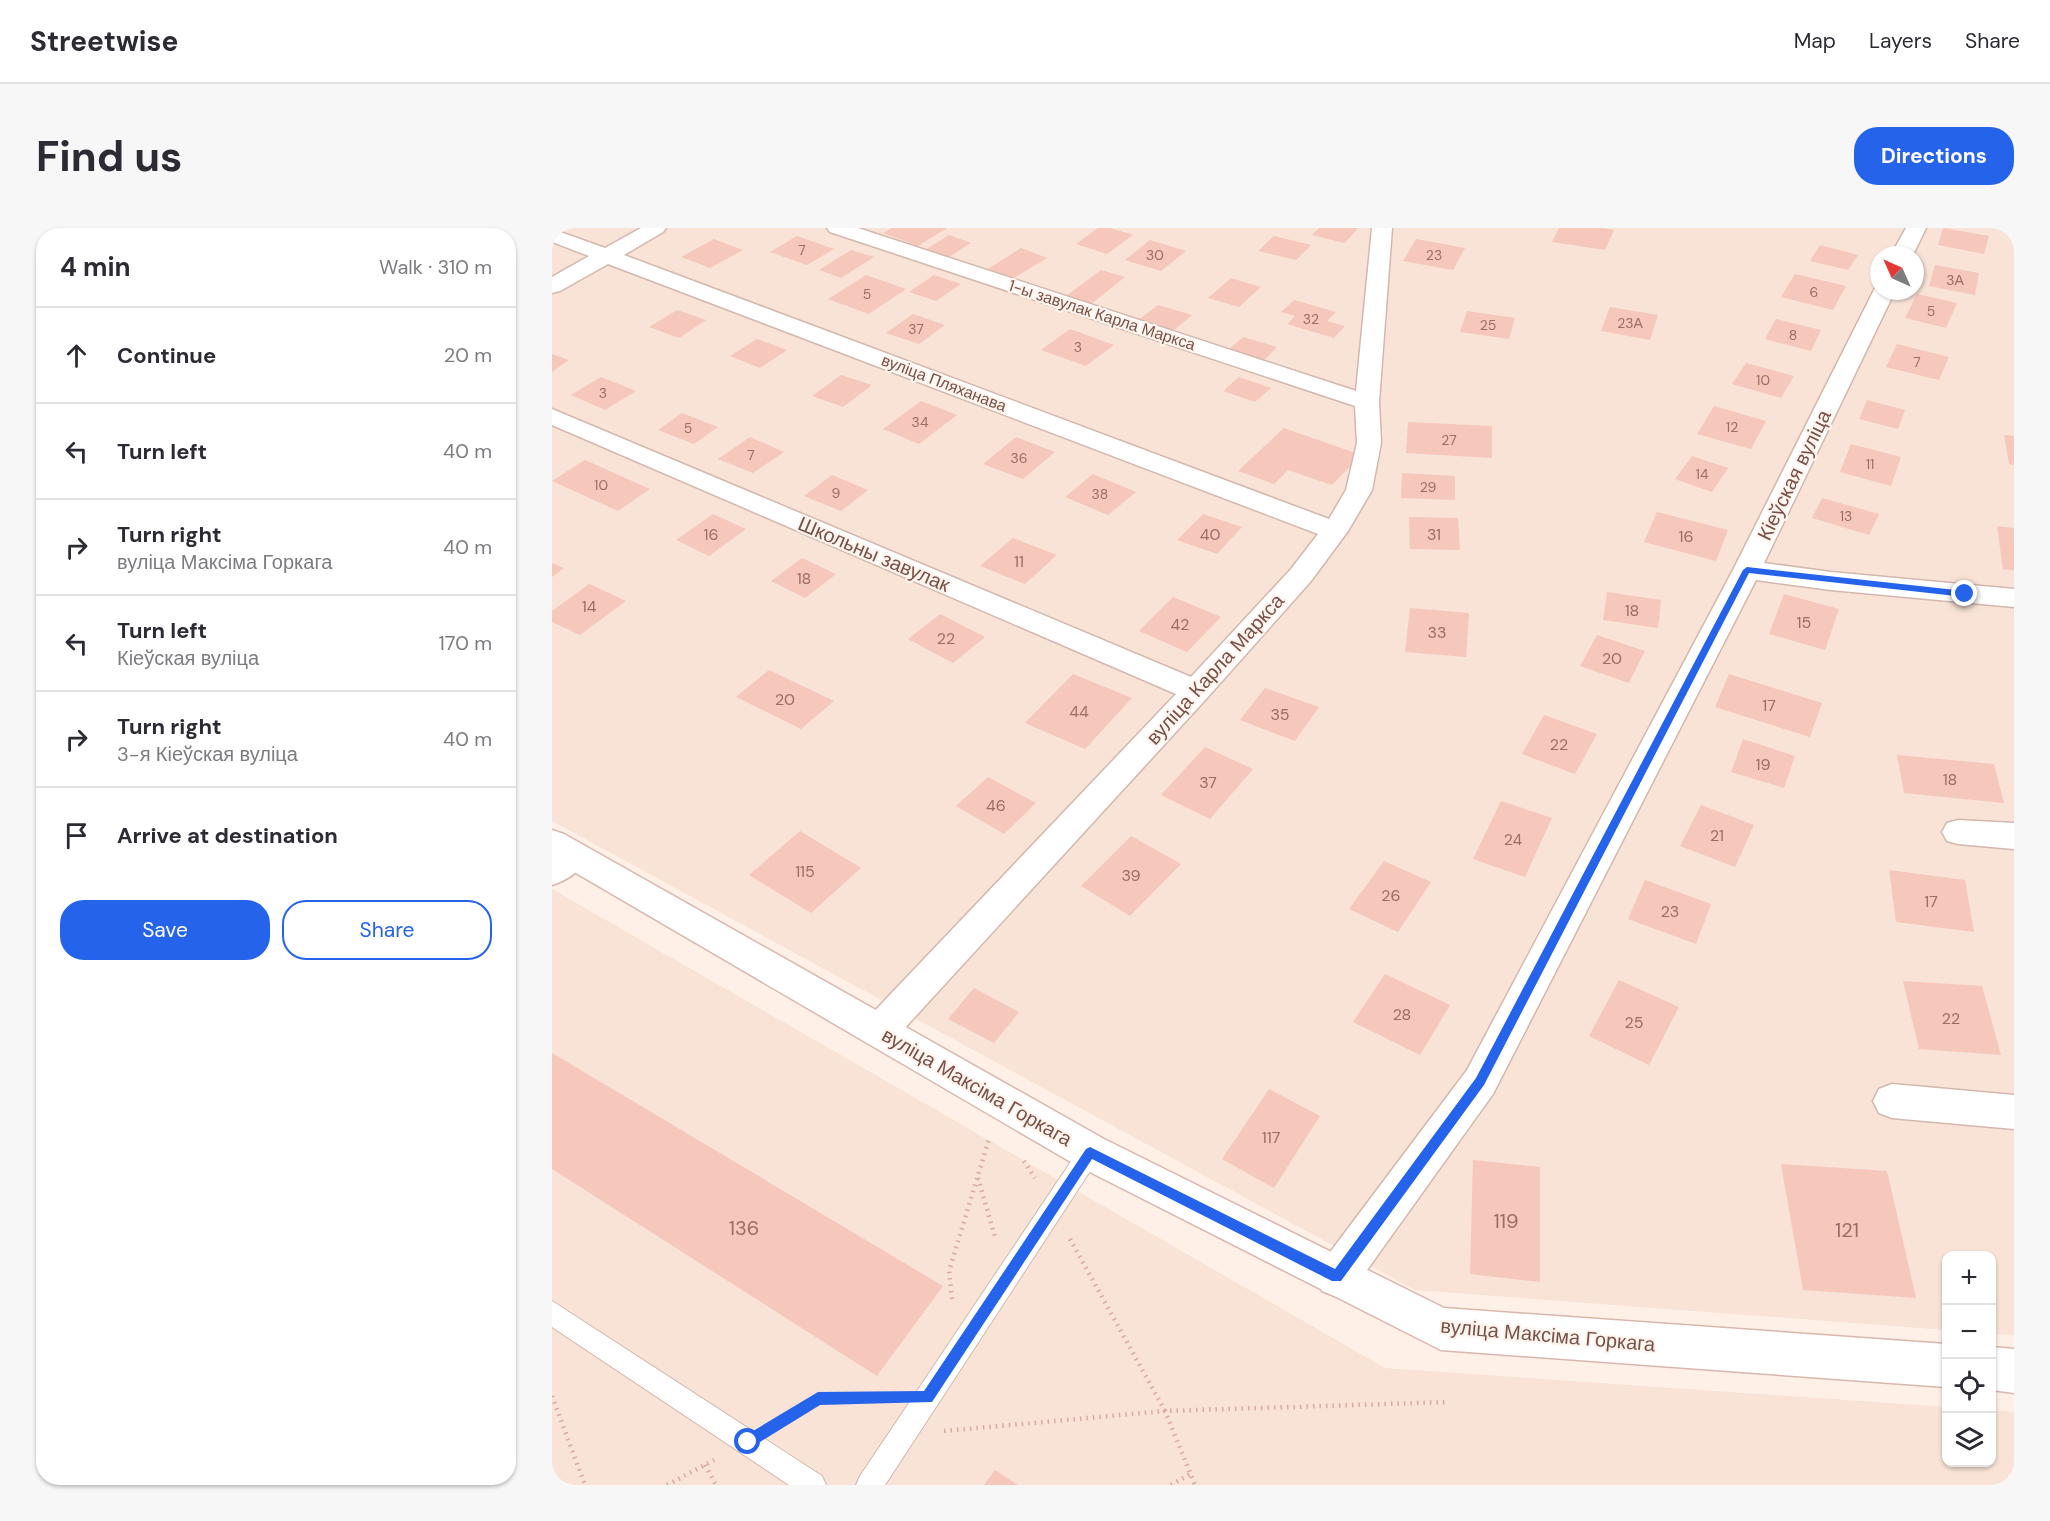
<!DOCTYPE html>
<meta charset="utf-8">
<style>
:root{--surface:#fff;--page:#f7f7f7;--text:#2b2b33;--muted:#7c7c81;--line:#e1e1e2;--accent:#2563eb}
body{margin:0;font-family:"DM Sans",sans-serif;background:var(--page);color:var(--text)}
.controls{position:absolute;right:18px;bottom:18px;display:grid;overflow:hidden;border-radius:12px;box-shadow:0 2px 4px #0004}
.controls button{width:54px;height:54px;display:grid;place-items:center;padding:0;border:0;border-bottom:2px solid var(--line);background:var(--surface);color:var(--text);font:30px sans-serif}
.compass{position:absolute;left:1318px;top:18px;width:54px;height:54px;border-radius:50%;background:var(--surface);box-shadow:0 2px 4px #0004;rotate:315deg}
.stop{position:absolute;width:18px;height:18px;margin:-14px;border:4px solid #2563eb;border-radius:50%;background:#fff}
.stop.end{background:#2563eb;border-color:#fff;box-shadow:0 2px 6px #0008}
.list{margin:0;padding:0;list-style:none}
h2{display:flex;justify-content:space-between;align-items:center;height:78px;margin:0;padding:0 24px;font-size:26px}
h2 small{font-size:20px;font-weight:400;color:var(--muted)}
.list li{display:grid;grid-template-columns:39px 1fr auto;gap:18px;align-items:center;box-sizing:border-box;height:96px;padding:0 24px;border-top:2px solid var(--line)}
.list b{display:block;font-size:22px;white-space:nowrap}
.list p{margin:0;font-size:20px;white-space:nowrap;color:var(--muted)}
.list em{font-size:20px;font-style:normal;color:var(--muted)}
.actions{display:flex;gap:12px;padding:18px 24px}
.actions a{flex:1;padding:14px 0;border:2px solid var(--accent);border-radius:24px;text-align:center;font-size:21px;color:var(--accent)}
.actions .main{background:var(--accent);color:#fff}
.icon{flex:none;width:33px;height:33px;fill:none;stroke:currentColor;stroke-width:2;stroke-linecap:round;stroke-linejoin:round}
.map{position:relative;flex:none;width:1462px;height:1257px;overflow:hidden;border-radius:24px}
header{display:flex;align-items:center;gap:36px;box-sizing:border-box;height:84px;padding:0 30px;background:var(--surface);border-bottom:2px solid var(--line)}
header strong{font-size:28px}
nav{display:flex;gap:33px;margin-inline-start:auto;font-size:21px}
.intro{display:flex;align-items:center;justify-content:space-between;box-sizing:border-box;height:144px;padding:0 36px}
h1{margin:0;font-size:42px}
.button{padding:15px 27px;border-radius:24px;background:var(--accent);color:#fff;font-size:21px;font-weight:700}
main{display:flex;gap:36px;padding:0 36px}
aside{flex:1;background:var(--surface);border-radius:24px;box-shadow:0 2px 4px #0004}
.map>svg:first-child{display:block}
</style>
<header>
<strong>Streetwise</strong>
<nav><a>Map</a><a>Layers</a><a>Share</a></nav>
</header>
<div class="intro"><h1>Find us</h1><a class="button">Directions</a></div>
<main>
<aside>
<h2>4 min<small>Walk · 310 m</small></h2>
<ul class="list">
<li><svg class="icon" aria-label="ahead" viewBox="0 0 24 24"><path d="M12 20V5M6 11l6-6 6 6"/></svg><div><b>Continue</b></div><em>20 m</em></li>
<li><svg class="icon" aria-label="left" viewBox="0 0 24 24"><path d="M17 20v-9H6M10 6l-5 5 5 5"/></svg><div><b>Turn left</b></div><em>40 m</em></li>
<li><svg class="icon" aria-label="right" viewBox="0 0 24 24"><path d="M7 20v-9h11M14 6l5 5-5 5"/></svg><div><b>Turn right</b><p>вуліца Максіма Горкага</p></div><em>40 m</em></li>
<li><svg class="icon" aria-label="left" viewBox="0 0 24 24"><path d="M17 20v-9H6M10 6l-5 5 5 5"/></svg><div><b>Turn left</b><p>Кіеўская вуліца</p></div><em>170 m</em></li>
<li><svg class="icon" aria-label="right" viewBox="0 0 24 24"><path d="M7 20v-9h11M14 6l5 5-5 5"/></svg><div><b>Turn right</b><p>3-я Кіеўская вуліца</p></div><em>40 m</em></li>
<li><svg class="icon" aria-label="arrive" viewBox="0 0 24 24"><path d="M6 21V4h12l-3 4 3 4H6"/></svg><div><b>Arrive at destination</b></div></li>
</ul>
<div class="actions"><a class="main">Save</a><a>Share</a></div>
</aside>
<div class="map">
<svg width="1462" height="1257" viewBox="0 0 1462 1257">
<rect width="100%" height="100%" fill="#fef0e6"/>
<path fill="#f8e3d6" fill-rule="evenodd" d="M0 0H1462V1107L1440 1106V1028H1394V1102L863 1062 0 593ZM1327 27H1363V63H1327Z
M0 661 833 1140 1394 1179V1234H1440V1182L1462 1184V1257H0Z"/>
<path fill="#f6c7bb" d="M340 0H395L366 18 331 5Z
M546 0H558L581 7 555 26 524 16Z
M767 0H806L793 15 760 7Z
M1007 0H1051L1062 2 1053 22 1000 14Z
M1391 0 1437 8 1432 26 1386 17Z
M397 7 419 15 395 30 373 22Z
M245 8 282 21 255 37 218 24Z
M722 8 759 17 744 32 706 23Z
M162 11 191 22 158 40 129 29Z
M864 11 913 20 901 42 851 33Z
M598 12 634 23 609 43 573 32Z
M1268 17 1306 27 1296 42 1258 33Z
M469 20 495 30 462 50 436 41Z
M299 22 322 29 289 50 267 42Z
M1383 37 1427 45 1423 67 1377 58Z
M549 42 573 49 539 76 514 68Z
M1243 46 1294 58 1281 82 1229 69Z
M314 47 354 61 317 86 276 71Z
M382 47 409 56 384 73 357 64Z
M679 50 709 59 687 79 656 70Z
M1365 66 1405 75 1394 100 1353 90Z
M742 72 784 84 775 93 793 98 782 110 735 96 743 88 729 84Z
M606 77 640 87 620 104 585 93Z
M1058 79 1106 87 1098 112 1049 103Z
M125 82 154 92 127 110 97 99Z
M915 83 963 90 957 111 908 104Z
M361 86 393 97 367 116 334 105Z
M1224 91 1269 102 1259 123 1213 111Z
M518 101 562 117 534 138 489 122Z
M691 109 725 119 709 135 674 124Z
M205 111 235 122 208 140 178 128Z
M1345 116 1397 129 1387 152 1334 139Z
M0 126 17 132 0 144Z
M1194 135 1242 148 1229 170 1180 156Z
M289 147 320 157 291 179 260 168Z
M49 149 84 163 53 182 19 167Z
M687 149 719 160 703 174 671 163Z
M1315 172 1353 182 1346 201 1307 191Z
M369 173 405 187 367 216 331 201Z
M1162 178 1214 193 1199 221 1145 206Z
M130 185 166 199 142 216 106 202Z
M856 194 940 198V230L854 225Z
M732 200 809 227 780 257 736 242 722 256 686 243Z
M1452 207 1462 208V237L1457 236Z
M198 209 232 224 201 245 166 231Z
M464 209 503 224 471 251 431 236Z
M1299 216 1349 229 1339 258 1288 244Z
M1140 228 1176 240 1160 264 1123 251Z
M33 232 98 261 66 283 0 253Z
M850 245 903 248V272L849 270Z
M541 246 584 264 556 287 513 269Z
M280 247 316 262 289 283 252 268Z
M1270 270 1327 286 1317 307 1260 290Z
M1105 284 1176 302 1164 333 1092 314Z
M161 286 194 301 157 328 124 312Z
M651 286 690 299 665 326 625 312Z
M857 289 906 290 908 322 858 321Z
M1445 298 1462 300V342L1451 341Z
M461 310 505 327 473 356 428 338Z
M250 330 284 346 253 370 219 353Z
M0 335 12 340 0 349Z
M37 356 74 373 28 407 0 394V383Z
M1055 364 1109 372 1106 400 1051 392Z
M1232 366 1287 381 1273 422 1217 406Z
M621 369 669 389 635 424 587 403Z
M858 380 917 385 914 429 853 424Z
M388 386 433 409 401 435 356 411Z
M1045 407 1093 423 1077 455 1028 438Z
M217 442 282 473 249 501 184 469Z
M521 446 580 470 533 521 473 495Z
M1177 446 1270 475 1258 509 1163 479Z
M713 460 767 479 743 513 688 492Z
M992 487 1045 506 1023 546 970 526Z
M1191 511 1243 528 1232 560 1179 544Z
M653 519 701 541 658 591 609 567Z
M1345 527 1442 536 1452 575 1352 565Z
M436 549 484 575 452 606 404 578Z
M949 573 1000 590 973 649 921 631Z
M1149 577 1202 597 1183 639 1128 618Z
M248 603 309 640 259 685 197 647Z
M579 608 629 636 578 688 529 658Z
M832 633 879 654 846 704 797 681Z
M1337 642 1413 652 1422 704 1344 694Z
M1093 652 1159 676 1144 716 1076 691Z
M833 746 898 777 868 827 801 794Z
M1067 752 1127 779 1097 837 1037 808Z
M1351 753 1430 758 1449 827 1367 821Z
M422 760 467 784 442 815 396 791Z
M0 825 391 1058 325 1148 0 941Z
M717 861 768 888 722 960 670 931Z
M921 932 988 939V1054L918 1046Z
M1229 936 1335 943 1364 1070 1251 1062Z
M443 1242 466 1257H432Z"/>
<g fill="none" stroke-linecap="round" stroke-linejoin="round">
<defs>
<path id="lane" d="M538 914 546 917 549 924 546 931 333 1257H304L308 1248 530 917Z
M0 1073 270 1248 274 1257H237L0 1099Z"/>
<path id="street" d="M89 0H114L111 4 72 27 777 291 794 262 805 215 803 178 278 4 275 0H306L804 163 820 0H840L827 174 829 215 820 262 796 303 759 353 655 470 340 814 327 819 314 814 309 803 314 792 624 466 0 197V181L639 449 739 341 766 306 56 36 8 63 0 65V49L37 28 0 14V1L53 20Z
M1354 0H1374L1361 27H1339Z
M1324 58H1327V63H1343L1212 335 1279 344 1462 361V379L1279 362 1204 352 941 866 800 1063 785 1069 770 1063 764 1049 770 1035 915 842 1181 342Z
M1406 592 1462 595V621L1406 616 1395 613 1390 604 1395 595Z
M21 614 33 618 37 627C30 642 16 652 0 657V625L9 618Z
M1340 856 1462 867V901L1340 890 1327 885 1321 873 1327 861Z"/>
<path id="secondary" d="M0 602 12 606 552 911 892 1080 1394 1116V1159L889 1122 524 937 0 631Z
M1440 1119 1462 1121V1165L1440 1162Z"/>
</defs>
<use href="#lane" stroke="#d4b7ad" stroke-width="2"/>
<use href="#street" stroke="#d4b7ad" stroke-width="3"/>
<use href="#secondary" stroke="#d9b7ac" stroke-width="3"/>
<path stroke="#dba99d" stroke-width="4.5" stroke-dasharray="1.5 5" stroke-linecap="butt" d="M472 933 483 950
M426 950 443 1009
M518 1011 613 1183 897 1174
M400 1071 397 1043 437 911
M0 1168 33 1257
M226 1195 266 1171 334 1170
M392 1203 613 1183 643 1257
M153 1237 164 1257
M115 1257 162 1232
M619 1257 638 1246"/>
<use href="#lane" fill="#fff" fill-rule="evenodd"/>
<use href="#street" fill="#fff" fill-rule="evenodd"/>
<use href="#secondary" fill="#fff" fill-rule="evenodd"/>
</g>
<path fill="#2563eb" d="M1195 339 1413 363 1417 366 1413 369 1197 345 932 857 789 1053H780L540 931 380 1174 268 1177 200 1219 196 1221 191 1219 189 1214 191 1209 266 1164 372 1163 534 921 538 919 783 1041 924 850 1191 342Z"/>
<g text-anchor="middle" dominant-baseline="central" stroke-width="4.5" stroke-linejoin="round" paint-order="stroke">
<g font-size="14" fill="#996e65">
<text x="250" y="22">7</text>
<text x="603" y="27">30</text>
<text x="882" y="27">23</text>
<text x="1403" y="52">3А</text>
<text x="1262" y="64">6</text>
<text x="315" y="66">5</text>
<text x="1379" y="83">5</text>
<text x="759" y="91">32</text>
<text x="1078" y="95">23А</text>
<text x="936" y="97">25</text>
<text x="364" y="101">37</text>
<text x="1241" y="107">8</text>
<text x="526" y="119">3</text>
<text x="1365" y="134">7</text>
<text x="1211" y="152">10</text>
<text x="51" y="165">3</text>
<text x="368" y="194">34</text>
<text x="1180" y="199">12</text>
<text x="136" y="200">5</text>
<text x="897" y="212">27</text>
<text x="199" y="227">7</text>
<text x="467" y="230">36</text>
<text x="1318" y="236">11</text>
<text x="1150" y="246">14</text>
<text x="49" y="257">10</text>
<text x="876" y="259">29</text>
<text x="284" y="265">9</text>
<text x="548" y="266">38</text>
<text x="1294" y="288">13</text>
</g>
<g font-size="16" fill="#7a5048" stroke="#fff5ee">
<text transform="translate(550 87) rotate(18)">1-ы завулак Карла Маркса</text>
<text transform="translate(392 155) rotate(21)">вуліца Пляханава</text>
</g>
<g font-size="16" fill="#996e65">
<text x="159" y="306">16</text>
<text x="658" y="306">40</text>
<text x="882" y="306">31</text>
<text x="1134" y="308">16</text>
<text x="467" y="333">11</text>
<text x="252" y="350">18</text>
<text x="37" y="378">14</text>
<text x="1080" y="382">18</text>
<text x="1252" y="394">15</text>
<text x="628" y="396">42</text>
<text x="885" y="404">33</text>
<text x="394" y="410">22</text>
<text x="1060" y="430">20</text>
<text x="233" y="471">20</text>
<text x="1217" y="477">17</text>
<text x="527" y="483">44</text>
<text x="728" y="486">35</text>
<text x="1007" y="516">22</text>
<text x="1211" y="536">19</text>
<text x="1398" y="551">18</text>
<text x="656" y="554">37</text>
<text x="444" y="577">46</text>
<text x="1165" y="607">21</text>
<text x="961" y="611">24</text>
<text x="253" y="643">115</text>
<text x="579" y="647">39</text>
<text x="839" y="667">26</text>
<text x="1379" y="673">17</text>
<text x="1118" y="683">23</text>
<text x="850" y="786">28</text>
<text x="1399" y="790">22</text>
<text x="1082" y="794">25</text>
<text x="719" y="909">117</text>
</g>
<g font-size="20" fill="#7a5048" stroke="#fff5ee">
<text transform="translate(1242 247) rotate(-64)">Кіеўская вуліца</text>
<text transform="translate(322 326) rotate(23)">Школьны завулак</text>
<text transform="translate(663 441) rotate(-48)">вуліца Карла Маркса</text>
<text transform="translate(425 859) rotate(30)">вуліца Максіма Горкага</text>
<text transform="translate(996 1107) rotate(5)">вуліца Максіма Горкага</text>
</g>
<g font-size="20" fill="#996e65">
<text x="954" y="993">119</text>
<text x="192" y="1000">136</text>
<text x="1295" y="1002">121</text>
</g>
</g>
</svg>
<div class="controls">
<button>+</button>
<button>−</button>
<button><svg class="icon" aria-label="locate" viewBox="0 0 24 24"><circle cx="12" cy="12" r="6"/><path d="M12 2v4M12 18v4M2 12h4M18 12h4"/></svg></button>
<button><svg class="icon" aria-label="layers" viewBox="0 0 24 24"><path d="M12 4l9 5-9 5-9-5zM3 14l9 5 9-5"/></svg></button>
</div>
<svg class="compass" viewBox="-18 -18 36 36"><path d="M0-13l5 13h-10z" fill="#e53935"/><path d="M0 13l5-13h-10z" fill="#7c7c81"/></svg>
<div class="stop" style="left:196px;top:1214px"></div>
<div class="stop end" style="left:1413px;top:366px"></div>
</div>
</main>
